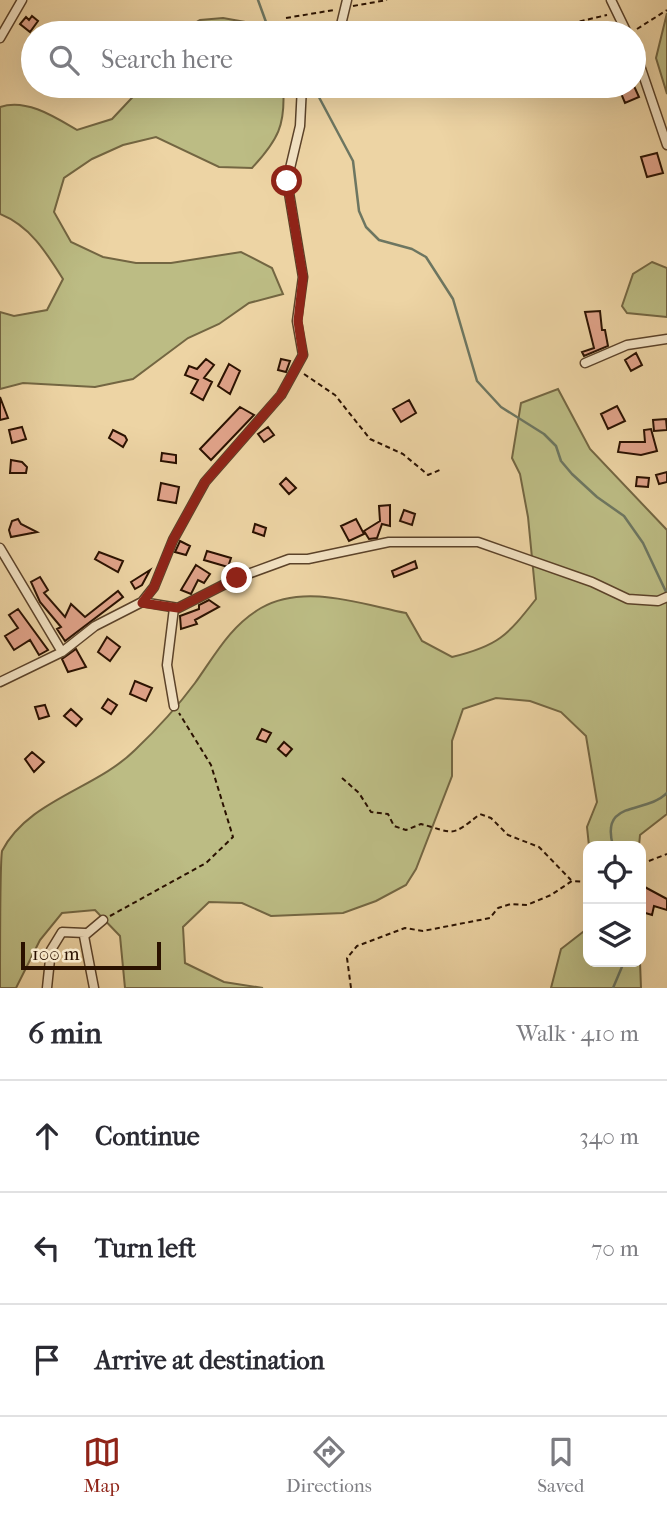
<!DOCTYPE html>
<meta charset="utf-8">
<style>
:root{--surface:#fff;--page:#f7f7f7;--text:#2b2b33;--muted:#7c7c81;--line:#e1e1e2;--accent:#8f2418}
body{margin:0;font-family:"IM FELL French Canon",serif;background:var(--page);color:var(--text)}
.controls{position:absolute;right:21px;bottom:21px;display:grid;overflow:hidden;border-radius:14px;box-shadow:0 7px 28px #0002}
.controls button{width:63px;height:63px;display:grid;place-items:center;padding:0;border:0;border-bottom:2px solid var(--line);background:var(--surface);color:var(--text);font:35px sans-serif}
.scale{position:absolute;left:21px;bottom:18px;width:140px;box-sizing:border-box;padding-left:7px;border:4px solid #2a1100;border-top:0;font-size:19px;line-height:24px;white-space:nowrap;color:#2a1100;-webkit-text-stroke:5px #f3e3c4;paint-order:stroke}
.stop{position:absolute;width:21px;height:21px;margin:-16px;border:5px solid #8f2418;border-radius:50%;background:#fff}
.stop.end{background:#8f2418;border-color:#fff;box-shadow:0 2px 7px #0008}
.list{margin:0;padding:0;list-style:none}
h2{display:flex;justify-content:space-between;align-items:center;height:91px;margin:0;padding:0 28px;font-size:30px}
h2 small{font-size:23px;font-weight:400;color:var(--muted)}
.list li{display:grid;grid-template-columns:46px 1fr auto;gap:21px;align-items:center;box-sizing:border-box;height:112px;padding:0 28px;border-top:2px solid var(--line)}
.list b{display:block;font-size:26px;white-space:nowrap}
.list em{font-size:23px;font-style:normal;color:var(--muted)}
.icon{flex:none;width:38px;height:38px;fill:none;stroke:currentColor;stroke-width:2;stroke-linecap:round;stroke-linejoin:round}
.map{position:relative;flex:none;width:667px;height:988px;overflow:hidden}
.search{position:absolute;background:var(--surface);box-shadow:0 7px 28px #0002;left:21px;right:21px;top:21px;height:77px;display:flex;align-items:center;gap:18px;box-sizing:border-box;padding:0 24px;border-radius:38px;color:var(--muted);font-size:26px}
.sheet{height:427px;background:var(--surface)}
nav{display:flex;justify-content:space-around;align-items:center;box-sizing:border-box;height:98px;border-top:2px solid var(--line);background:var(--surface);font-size:19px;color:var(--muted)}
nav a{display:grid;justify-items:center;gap:4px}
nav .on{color:var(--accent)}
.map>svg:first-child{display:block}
</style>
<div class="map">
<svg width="667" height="988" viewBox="0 0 667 988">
<rect width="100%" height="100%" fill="#edd4a4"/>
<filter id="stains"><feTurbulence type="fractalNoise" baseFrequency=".00286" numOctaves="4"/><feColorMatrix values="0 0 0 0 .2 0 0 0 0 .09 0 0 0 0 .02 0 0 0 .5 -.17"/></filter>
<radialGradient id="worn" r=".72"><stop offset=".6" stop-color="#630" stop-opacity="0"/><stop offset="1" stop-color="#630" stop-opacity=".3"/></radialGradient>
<path fill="#bcbc84" stroke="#736642" stroke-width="2" d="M667 13V94L656 58Z
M223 18 245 22 253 33H178L200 20Z
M143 86H283C286 125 278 140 252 168L219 167 156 137 123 145 92 159 64 178 54 212 71 242 103 257 136 263H171L241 252 272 268 283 294 249 303 219 324 188 338 133 379 95 387 23 383 0 389V312L14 316 47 310 63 279C46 252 30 226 0 214V107C26 98 55 117 77 130L112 119Z
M652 262 667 268V317L627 313 622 306 633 274Z
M558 389 590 449 667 530V814L640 835 639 846H589L587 827 597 802 586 736 561 712 530 701 496 698 463 709 452 741V776L416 869 406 885 376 901 343 913 271 916 242 903 209 902 183 927 185 963 224 982 263 988H125L120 936 95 910 62 913 40 940 16 988H0C0 966 0 863 2 851 28 800 96 789 135 750 156 730 178 706 195 683 215 655 230 626 261 608 304 583 361 604 406 613L422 641 452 657C498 646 507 636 536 599L528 517 520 474 512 458 521 403Z
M588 921V962H640L641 988H551L561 949 588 928Z"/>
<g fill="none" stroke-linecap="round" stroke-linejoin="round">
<path stroke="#6d7661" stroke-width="2.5" d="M258 0 270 33
M313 86 353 161 359 211 366 227 379 240 412 249 426 257 453 299 477 381 501 407 544 434 556 446 561 461 572 474 597 497 624 516 643 543 667 594
M613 846C600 799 645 815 667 793
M613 988 624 962"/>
</g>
<path fill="#e1a38a" stroke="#2a1100" stroke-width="2" d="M32 16 38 21 30 32 20 24 26 17 29 20Z
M618 86H634L639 97 625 103Z
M657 153 663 173 647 177 641 157Z
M600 311 602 330H605L608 346 584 356 582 352 594 348 585 312Z
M636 353 642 365 631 371 625 360Z
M206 359 214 365 204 378 212 382 203 400 191 393 198 380 185 375 189 366 197 369Z
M281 359 290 361 286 372 278 370Z
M229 364 240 371 230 394 218 386Z
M0 397 8 418 0 420Z
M409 400 416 413 401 422 393 409Z
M617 406 625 421 608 429 601 414Z
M240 407 254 415 211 460 200 449Z
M666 419 667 430 654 431 653 420Z
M22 427 26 439 12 443 9 430Z
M268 427 274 435 264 442 258 434Z
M651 429 657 451 641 455 618 452 620 442H645L644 430Z
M113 430 125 436 127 440 123 447 109 438Z
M162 453 176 455V463L161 461Z
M11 460 22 462 27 467 26 473H10Z
M667 472V482L659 484 656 475Z
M637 477 649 478 648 487 636 486Z
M286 478 296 488 289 494 280 484Z
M161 483 179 487 176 503 158 500Z
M390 505V526L382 524 377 538 369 539 364 531 380 521 379 506Z
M404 510 415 514 412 525 400 521Z
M18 519 21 524 37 532 11 537 9 530 12 521Z
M356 519 364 534 349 541 341 526Z
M255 524 266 528 264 536 253 532Z
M180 541 190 546 186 555 175 552Z
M207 551 231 558 228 567 204 560Z
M99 552 123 561 118 572 95 559Z
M415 561 417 568 394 577 392 571Z
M196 565 210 574 204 583 198 580 191 594 181 590Z
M150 570 142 585 135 589 131 582Z
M40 577 48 590 44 593 65 617 71 604 85 617 118 591 123 597 65 641 57 629 61 627 40 602 31 582Z
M209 600 219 607 195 620 197 624 181 629 180 616 199 609V605Z
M18 609 48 650 39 655 30 640 14 650 5 636 18 628 9 615Z
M107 637 120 647 110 661 98 652Z
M76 649 86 667 68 672 62 659Z
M135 681 152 688 146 701 130 694Z
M108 699 117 705 111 714 102 708Z
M45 705 49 716 39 719 35 707Z
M71 709 82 719 76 726 64 716Z
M262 729 271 733 266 742 257 739Z
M284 742 292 749 286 756 278 749Z
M32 752 44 762 34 772 25 759Z
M641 885 667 899V910L654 906 652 915 642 912Z"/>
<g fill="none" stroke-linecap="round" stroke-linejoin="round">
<defs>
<path id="minor" d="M611 0 627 33
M339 33 347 0
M0 38 22 0
M634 48 667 145
M585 363 627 345 667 339
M0 548 62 652 95 626 142 602 178 608 237 578 289 559H308L389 542H478L592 582 628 599 658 601 667 597
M142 602 154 587 173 540 205 482 281 395 303 355 297 321 303 277 287 181 300 126 302 86
M0 682 62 652
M174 706 167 665 174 608
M47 988 51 950 62 932 85 933
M94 988 84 936 103 920"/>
</defs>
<use href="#minor" stroke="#5b4229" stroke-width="11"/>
<path stroke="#2a1100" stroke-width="2" stroke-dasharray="5 3.5" stroke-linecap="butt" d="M353 6 387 0
M286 18 334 10
M637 29 667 10
M530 33 607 15
M304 374 335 395 370 439 403 454 428 475 442 469
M342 778 359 793 371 812 388 814 394 826 406 830 421 824C455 833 450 838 480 814L491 818 508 835 539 847 571 880
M641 864 667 854
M110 916 206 863 233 837 211 765 179 713
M351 988 347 958 357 946 405 928 423 931 490 918 498 908 511 904 527 905 551 895 572 881 588 882"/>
<use href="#minor" stroke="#f3e3c4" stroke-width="8"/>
</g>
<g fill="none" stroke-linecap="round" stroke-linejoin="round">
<path stroke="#8f2418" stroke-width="9" d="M237 578 178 608 142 603 154 587 173 540 205 482 281 395 303 355 298 321 303 277 287 181"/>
</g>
<rect width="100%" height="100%" filter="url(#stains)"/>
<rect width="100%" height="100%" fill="url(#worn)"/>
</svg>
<div class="controls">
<button><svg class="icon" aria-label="locate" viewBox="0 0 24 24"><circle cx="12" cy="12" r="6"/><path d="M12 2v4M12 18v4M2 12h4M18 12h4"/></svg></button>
<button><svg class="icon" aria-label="layers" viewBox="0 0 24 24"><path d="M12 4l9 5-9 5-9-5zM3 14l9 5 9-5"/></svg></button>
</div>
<div class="scale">100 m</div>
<div class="stop" style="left:287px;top:181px"></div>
<div class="stop end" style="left:237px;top:578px"></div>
<div class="search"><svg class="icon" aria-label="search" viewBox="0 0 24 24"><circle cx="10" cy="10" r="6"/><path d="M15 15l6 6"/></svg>Search here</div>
</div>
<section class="sheet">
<h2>6 min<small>Walk · 410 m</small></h2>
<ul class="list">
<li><svg class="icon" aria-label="ahead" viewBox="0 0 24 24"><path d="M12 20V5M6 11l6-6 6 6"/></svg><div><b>Continue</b></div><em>340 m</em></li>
<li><svg class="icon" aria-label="left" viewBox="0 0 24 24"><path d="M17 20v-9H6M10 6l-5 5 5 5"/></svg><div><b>Turn left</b></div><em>70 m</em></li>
<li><svg class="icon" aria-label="arrive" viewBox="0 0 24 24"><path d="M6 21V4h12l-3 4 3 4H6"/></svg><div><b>Arrive at destination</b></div></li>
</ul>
</section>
<nav>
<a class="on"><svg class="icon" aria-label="map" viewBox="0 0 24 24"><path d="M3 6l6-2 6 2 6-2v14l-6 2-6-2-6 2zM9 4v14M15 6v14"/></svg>Map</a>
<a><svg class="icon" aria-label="directions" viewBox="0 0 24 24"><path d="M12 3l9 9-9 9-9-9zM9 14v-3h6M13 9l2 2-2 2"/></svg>Directions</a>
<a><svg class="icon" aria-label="saved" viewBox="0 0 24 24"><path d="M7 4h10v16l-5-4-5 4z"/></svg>Saved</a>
</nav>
